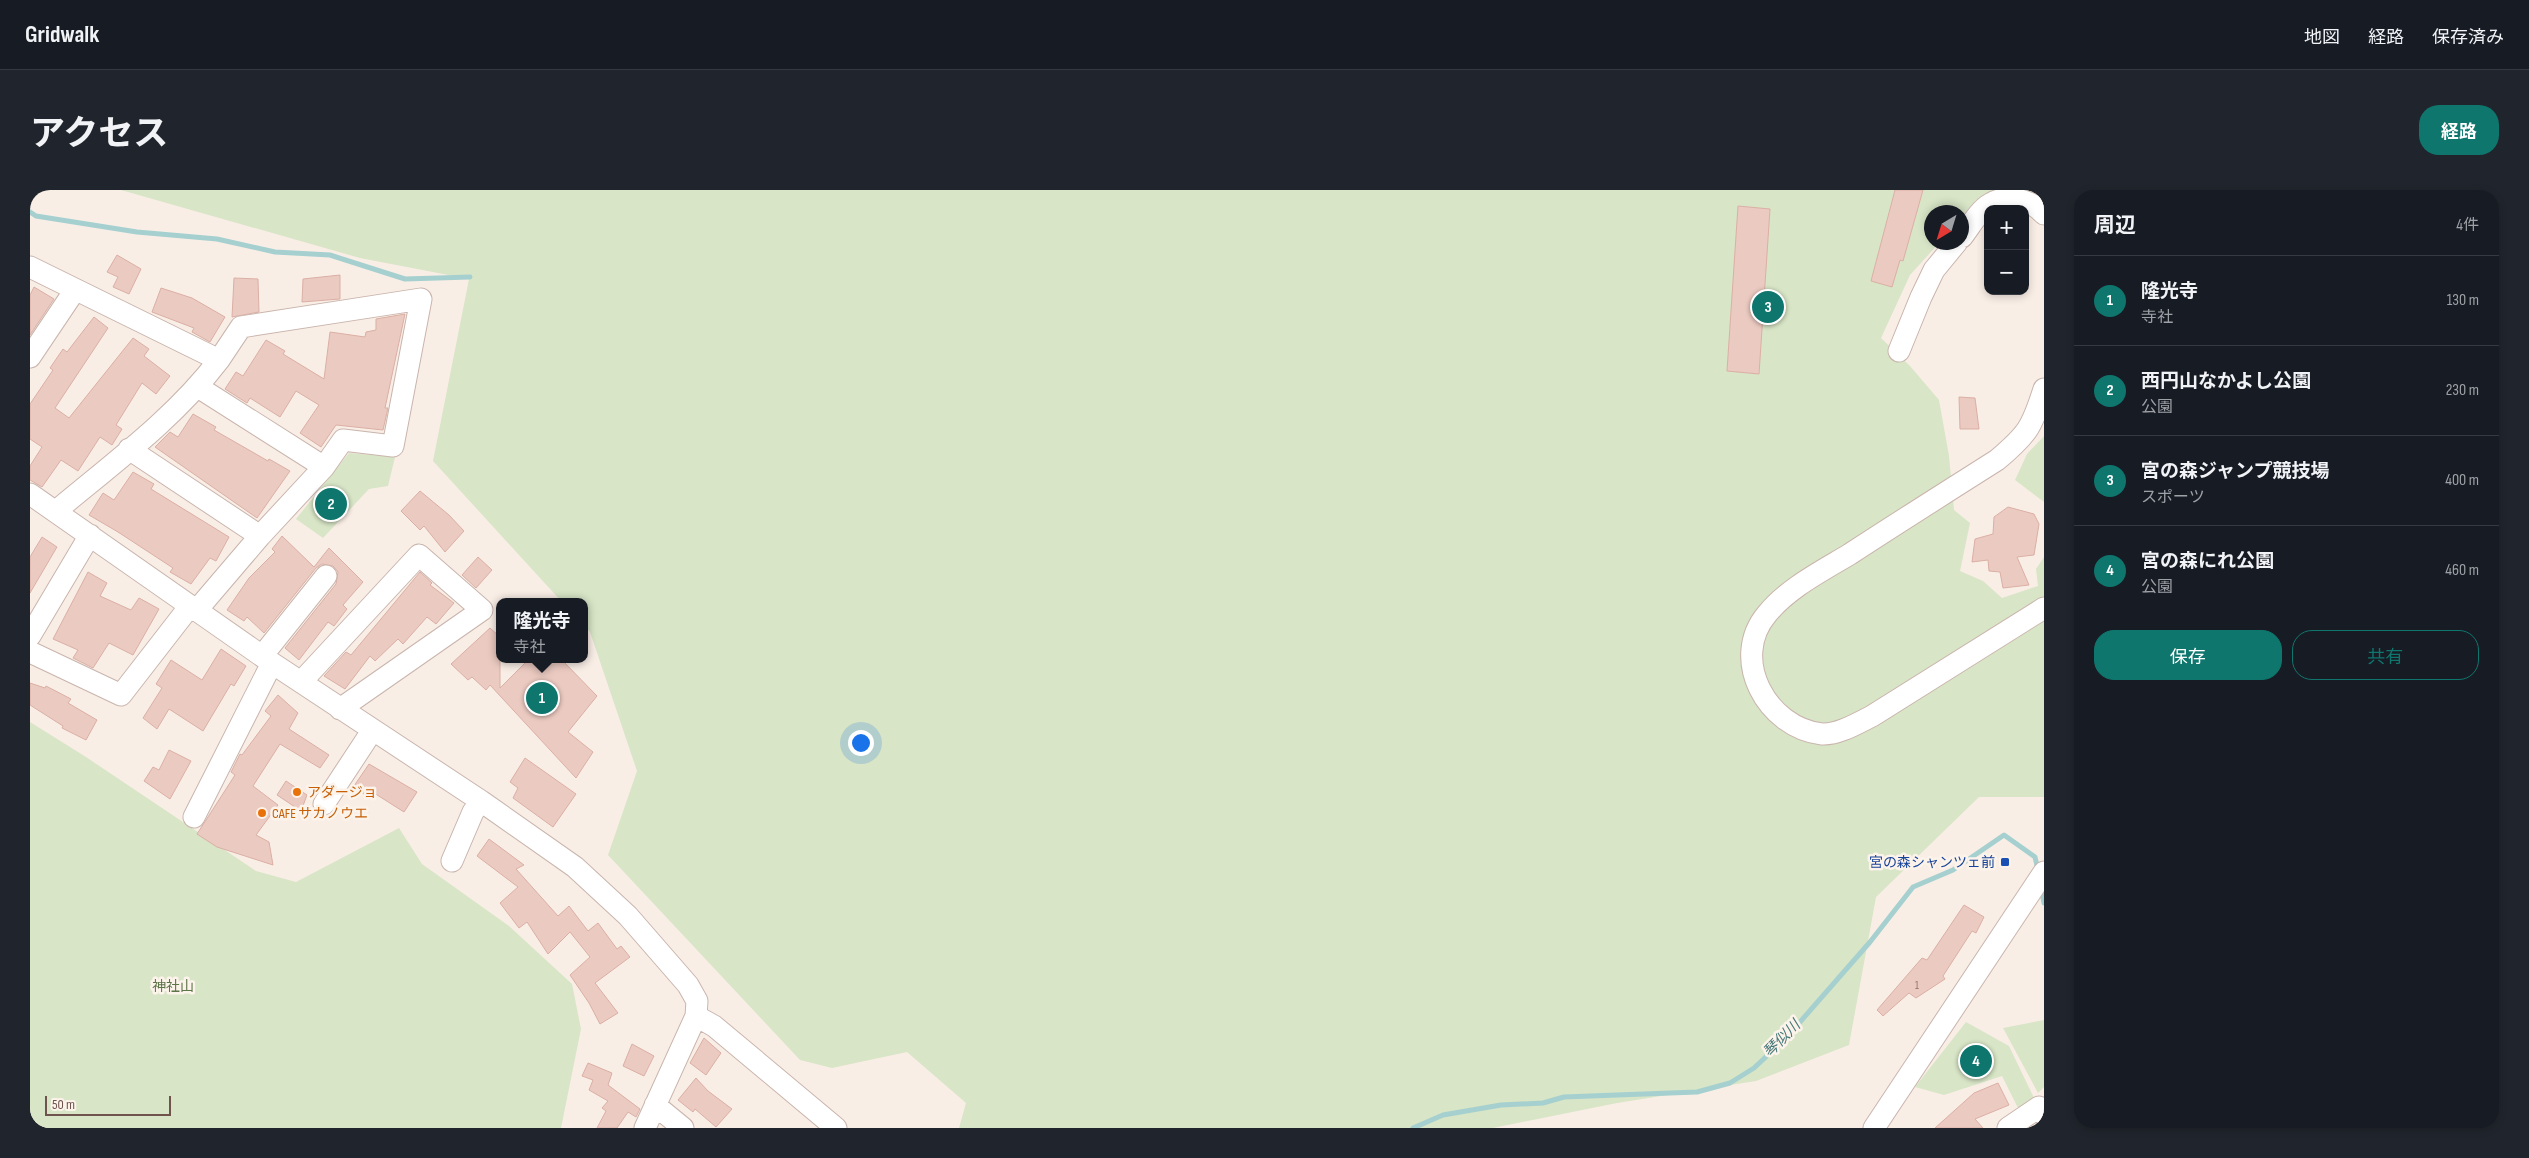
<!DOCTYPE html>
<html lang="ja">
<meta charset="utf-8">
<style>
:root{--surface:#171b24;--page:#20242c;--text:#f1f3f6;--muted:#9ea1a6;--line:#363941;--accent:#0f766e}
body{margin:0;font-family:"Sofia Sans Condensed","Noto Sans JP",sans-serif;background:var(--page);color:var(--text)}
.controls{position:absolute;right:15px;top:15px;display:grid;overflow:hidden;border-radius:10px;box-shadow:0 2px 8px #0003}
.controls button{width:45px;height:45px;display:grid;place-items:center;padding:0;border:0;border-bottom:1px solid var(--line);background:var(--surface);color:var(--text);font:25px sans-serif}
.compass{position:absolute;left:1894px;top:15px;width:45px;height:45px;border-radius:50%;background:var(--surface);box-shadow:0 2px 8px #0003;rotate:218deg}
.scale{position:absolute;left:15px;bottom:12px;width:126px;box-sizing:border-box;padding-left:5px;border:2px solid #6f544e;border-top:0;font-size:14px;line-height:18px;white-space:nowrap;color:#6f544e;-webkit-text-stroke:4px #fcf3eb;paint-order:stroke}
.you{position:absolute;left:830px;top:552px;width:18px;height:18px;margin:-12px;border:4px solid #fff;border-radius:50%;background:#1a73e8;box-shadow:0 0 0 8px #1a73e833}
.badge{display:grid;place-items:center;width:32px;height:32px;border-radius:50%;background:var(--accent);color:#fff;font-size:16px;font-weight:700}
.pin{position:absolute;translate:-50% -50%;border:2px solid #fff;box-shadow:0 1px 5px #0006}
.popup{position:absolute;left:466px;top:408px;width:92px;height:65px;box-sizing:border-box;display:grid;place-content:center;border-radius:10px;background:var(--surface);filter:drop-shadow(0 1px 4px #0005);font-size:16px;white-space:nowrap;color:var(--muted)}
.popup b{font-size:19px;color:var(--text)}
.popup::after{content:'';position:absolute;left:50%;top:100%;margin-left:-10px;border:10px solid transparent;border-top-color:var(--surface)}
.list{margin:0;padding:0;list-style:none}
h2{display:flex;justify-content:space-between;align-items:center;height:65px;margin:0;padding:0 20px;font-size:21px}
h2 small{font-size:16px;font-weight:400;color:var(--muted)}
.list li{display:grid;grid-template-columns:32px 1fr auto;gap:15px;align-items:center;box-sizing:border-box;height:90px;padding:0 20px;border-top:1px solid var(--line)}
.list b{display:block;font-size:19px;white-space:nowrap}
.list p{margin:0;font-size:16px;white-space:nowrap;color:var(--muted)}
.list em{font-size:16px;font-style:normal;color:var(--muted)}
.actions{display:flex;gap:10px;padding:15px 20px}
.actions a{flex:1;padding:11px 0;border:1px solid var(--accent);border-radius:20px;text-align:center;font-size:18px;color:var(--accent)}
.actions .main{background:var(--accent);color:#fff}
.map{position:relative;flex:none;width:2014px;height:938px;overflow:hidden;border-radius:20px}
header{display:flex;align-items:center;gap:30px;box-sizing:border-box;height:70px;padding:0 25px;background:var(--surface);border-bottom:1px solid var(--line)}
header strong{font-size:24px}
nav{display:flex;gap:28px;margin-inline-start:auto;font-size:18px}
.intro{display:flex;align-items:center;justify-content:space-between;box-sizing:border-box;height:120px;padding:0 30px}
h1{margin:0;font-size:35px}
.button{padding:12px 22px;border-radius:20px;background:var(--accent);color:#fff;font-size:18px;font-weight:700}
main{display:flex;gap:30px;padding:0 30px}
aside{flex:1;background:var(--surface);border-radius:20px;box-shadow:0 2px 8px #0003}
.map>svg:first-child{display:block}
</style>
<header>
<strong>Gridwalk</strong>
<nav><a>地図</a><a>経路</a><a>保存済み</a></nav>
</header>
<div class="intro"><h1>アクセス</h1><a class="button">経路</a></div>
<main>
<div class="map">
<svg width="2014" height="938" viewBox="0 0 2014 938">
<rect width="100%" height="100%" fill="#f9eee6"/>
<path fill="#d8e5c6" d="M91 0H1973L1946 10 1932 26V22H1902V52L1909 53 1880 85 1851 148 1880 176 1909 210 1919 266 1924 320 1940 333 1930 381 1953 391 1972 408 2008 396 2006 379 2014 367V607H1949L1846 707 1819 855 1726 891 1587 913 1463 938H929L936 913 877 862 802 878 770 870 578 665 607 581 560 442 555 436 554 412H532L403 271 439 89 330 68Z
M2014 246V312L1985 290 1997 264Z
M319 263 365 267 358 296 339 299 293 348 266 329Z
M0 532 56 567 226 681 266 692 369 638 392 674 479 736 542 794 551 839 531 938H0Z
M2014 830V897L2008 903 1973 838Z
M1936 832 1979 856 2005 910 1988 918 1972 886 1914 905 1885 897Z"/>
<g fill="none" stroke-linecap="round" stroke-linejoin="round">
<path stroke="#a5d0cf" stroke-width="5" d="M0 22 6 26 107 42 187 49 245 62 300 65 375 89 440 87
M2011 698 2014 713
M1383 938 1413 925 1471 915 1513 913 1534 907 1667 902 1700 893 1724 878 1756 848 1840 752 1883 697 1923 680 1974 645 2005 667 2008 680"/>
</g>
<path fill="#ebcac1" stroke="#dbafa4" d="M1865 0H1893L1873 71 1870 70 1862 97 1841 91Z
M1708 16 1740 19 1729 184 1697 181Z
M87 65 111 79 99 104 83 97 88 87 77 82Z
M310 85V109L272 112 273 89Z
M204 88 228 89 229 122 202 127Z
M4 97 24 109 0 145V105Z
M131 98 162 108 195 127 180 152 162 142 164 138 122 122Z
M375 124 355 218H358L353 240 306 235 291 257 270 243 289 215 266 201 250 227 220 208 217 213 195 199 206 182 213 186 236 150 255 161 253 164 294 189 300 142 335 147 336 142 346 140V129Z
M64 127 78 138 25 218 39 228 103 148 119 159 114 166 140 186 126 204 112 193 86 235 92 239 82 255 70 247 48 281 31 270 12 297 0 290V276L12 257 0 249V214L23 180 20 178 33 159 37 162Z
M1929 207 1945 208 1949 239H1930Z
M163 224 186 237 184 240 238 271 239 269 260 281 227 328 125 257 140 242 148 247Z
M103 282 124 294 121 299 199 347 186 371 180 368 161 394 140 382 143 378 88 342 59 325 73 303 84 310Z
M390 301 419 325 434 341 415 362 394 336 390 340 371 321Z
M1978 317 2004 324 2009 334 2004 365 1987 367 1999 395 1973 398 1970 382 1959 381 1958 370 1942 372 1945 349 1963 344 1964 327Z
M252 346 284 377 299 358 333 392 313 415 317 419 304 436 298 432 269 470 255 458 306 394 308 382 303 376 292 374 286 378 234 443 217 427 214 431 197 420 219 388 245 362 242 359Z
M12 347 27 357 0 403V367Z
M448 367 462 380 446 398 432 385Z
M58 382 77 393 70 406 101 420 109 408 129 419 103 465 79 453 63 478 43 468 48 460 23 449Z
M390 382 402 393 400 395 424 413 406 434 397 427 373 454 368 449 345 471 340 466 315 499 294 486 316 462 321 465Z
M460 438 470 447V498L499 469H531L567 506 538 542 563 562 546 588 460 495 456 500 442 487 438 490 421 474Z
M191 459 216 476 204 496 201 494 173 541 139 519 127 539 113 528 132 498 126 494 141 470 172 490Z
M0 493 15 498 16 496 41 509 38 513 67 530 56 550 32 538 33 536 0 515Z
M248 505 268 523 259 539 299 565 290 578 250 554 223 596 248 615 226 645 239 652 243 675 187 657 167 644 205 585 201 582 210 564 212 565 241 526 235 521Z
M139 560 161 571 140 609 114 591 123 577 129 580Z
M495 568 546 604 523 637 483 608 488 598 480 592Z
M339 574 387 602 374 622 344 603 340 609 324 596Z
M256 591 277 605 271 621 247 605Z
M459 649 494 675 486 679 528 726 539 716 558 741 568 733 587 759 591 756 600 767 565 793 588 823 570 834 559 813 540 785 560 767 540 742 518 764 497 732 489 738 470 713 488 697 447 666Z
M1934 715 1954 727 1946 743 1942 741 1913 786 1915 789 1886 808 1879 803 1853 826 1847 820 1892 768 1897 770Z
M674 848 691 863 676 885 660 873Z
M602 854 624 866 614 886 593 876Z
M558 873 582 883 578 895 610 919 606 927 598 922 587 938H567L576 921 572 918 578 911 559 900 563 890 552 886Z
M666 888 678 901 702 919 686 937 665 919 663 922 648 910Z
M1968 893 1979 915 1945 929 1953 938H1905L1944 903Z"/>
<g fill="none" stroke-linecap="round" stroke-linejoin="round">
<defs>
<path id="minor" d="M1932 47C1940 37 1949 20 1960 14 1978 3 2001 10 2014 24
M0 77 189 170 211 137 391 109 363 256 313 250 294 277 230 346 166 421
M1869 161 1891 107 1904 80 1927 52
M0 167 45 100
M168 197 294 277
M2014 199C2002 237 1998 244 1967 270 1918 301 1869 332 1820 364 1792 381 1758 398 1737 424 1699 469 1737 538 1792 544 1808 545 1828 533 1842 526L2014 418
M99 259 230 346
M0 304 242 473 451 611 545 677 598 726 658 795 667 811 666 826 615 938
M26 321C82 274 144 229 189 170
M0 446 60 345
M0 462 91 505 160 416
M232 466 296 386
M271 492 389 365 452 420 310 519
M294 614 342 541
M164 627 242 473
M422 671 443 622 451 611
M666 826 684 836 806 938
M625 915 653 938
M1844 938 2014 682
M1978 938 2009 917 2014 924"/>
</defs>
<use href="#minor" stroke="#c9b5ad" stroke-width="23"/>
<use href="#minor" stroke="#fff" stroke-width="21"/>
</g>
<g fill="#e8710a" stroke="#fcf3eb" stroke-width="2">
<circle cx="267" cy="602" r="5"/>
<circle cx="232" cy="623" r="5"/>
</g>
<rect fill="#1a4fb4" stroke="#fcf3eb" stroke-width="2" x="1970" y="667" width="10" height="10" rx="2.5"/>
<g text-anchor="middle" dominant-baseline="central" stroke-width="5" stroke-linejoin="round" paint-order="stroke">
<g font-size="11" fill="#8e726b">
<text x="1887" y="795">1</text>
</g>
<g font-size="14" fill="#c56008" stroke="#fcf3eb" text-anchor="start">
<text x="277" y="602">アダージョ</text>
<text x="242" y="623">CAFE サカノウエ</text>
</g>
<g font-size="14" fill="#164399" stroke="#fcf3eb" text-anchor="end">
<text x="1965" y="672">宮の森シャンツェ前</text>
</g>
<g font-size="14" fill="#5d7348" stroke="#fcf3eb">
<text x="143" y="796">神社山</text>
</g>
<g font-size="15" font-style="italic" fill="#477878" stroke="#fcf3eb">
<text transform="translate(1752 849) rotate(-46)">琴似川</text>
</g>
</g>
</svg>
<div class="controls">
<button>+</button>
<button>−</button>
</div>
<svg class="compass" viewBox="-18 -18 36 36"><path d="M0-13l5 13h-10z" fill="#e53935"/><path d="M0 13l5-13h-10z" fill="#9ea1a6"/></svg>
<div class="scale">50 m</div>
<div class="you"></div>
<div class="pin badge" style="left:512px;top:508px">1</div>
<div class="popup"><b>隆光寺</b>寺社</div>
<div class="pin badge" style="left:301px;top:314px">2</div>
<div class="pin badge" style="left:1738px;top:117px">3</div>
<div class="pin badge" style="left:1946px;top:871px">4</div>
</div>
<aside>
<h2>周辺<small>4件</small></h2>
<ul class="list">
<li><span class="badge">1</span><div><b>隆光寺</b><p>寺社</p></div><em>130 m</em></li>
<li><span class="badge">2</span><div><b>西円山なかよし公園</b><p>公園</p></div><em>230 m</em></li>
<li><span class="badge">3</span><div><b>宮の森ジャンプ競技場</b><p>スポーツ</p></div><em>400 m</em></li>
<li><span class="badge">4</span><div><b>宮の森にれ公園</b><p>公園</p></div><em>460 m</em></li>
</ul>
<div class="actions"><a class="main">保存</a><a>共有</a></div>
</aside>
</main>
